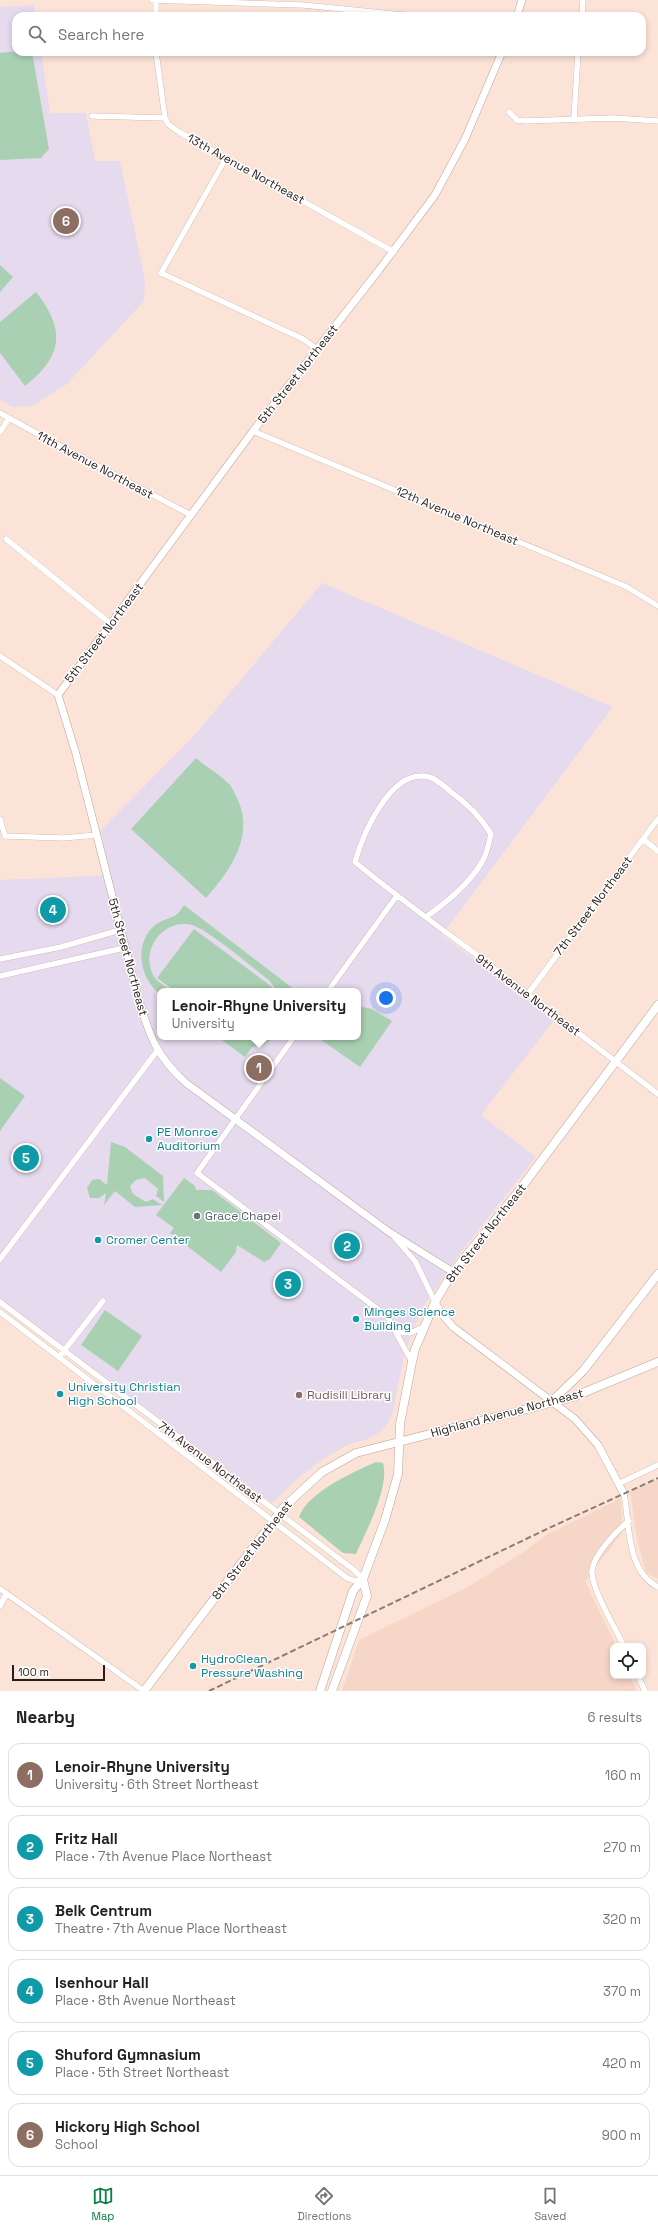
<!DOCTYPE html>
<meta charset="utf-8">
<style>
:root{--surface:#fff;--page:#f6f6f6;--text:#202124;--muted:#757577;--line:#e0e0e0;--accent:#0b8043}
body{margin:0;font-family:"Space Grotesk",sans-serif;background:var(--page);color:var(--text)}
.controls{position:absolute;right:12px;bottom:12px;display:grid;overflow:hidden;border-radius:8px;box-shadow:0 2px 6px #0003}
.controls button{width:36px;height:36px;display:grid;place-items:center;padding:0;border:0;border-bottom:1px solid var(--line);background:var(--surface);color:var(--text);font:20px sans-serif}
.scale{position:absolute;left:12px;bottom:10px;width:93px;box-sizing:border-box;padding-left:4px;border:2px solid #271e1a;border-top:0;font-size:11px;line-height:14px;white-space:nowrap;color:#271e1a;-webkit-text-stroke:3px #fff;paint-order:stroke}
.you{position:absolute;left:386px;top:998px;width:14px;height:14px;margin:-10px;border:3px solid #fff;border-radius:50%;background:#1a73e8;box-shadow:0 0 0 6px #1a73e833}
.badge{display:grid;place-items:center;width:26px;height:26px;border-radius:50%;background:var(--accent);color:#fff;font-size:13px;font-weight:700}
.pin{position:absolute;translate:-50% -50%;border:2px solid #fff;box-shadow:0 1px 4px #0006}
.popup{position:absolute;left:157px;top:988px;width:204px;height:52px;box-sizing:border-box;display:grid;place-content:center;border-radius:8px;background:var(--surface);filter:drop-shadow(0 1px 3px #0005);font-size:13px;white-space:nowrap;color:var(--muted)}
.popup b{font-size:15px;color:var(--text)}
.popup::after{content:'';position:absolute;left:50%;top:100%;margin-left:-8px;border:8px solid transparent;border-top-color:var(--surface)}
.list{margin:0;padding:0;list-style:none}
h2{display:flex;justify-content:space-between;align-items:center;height:52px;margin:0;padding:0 16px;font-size:17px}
h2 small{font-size:13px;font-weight:400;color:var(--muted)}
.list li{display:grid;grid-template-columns:26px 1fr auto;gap:12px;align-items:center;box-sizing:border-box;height:64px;margin:0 8px 8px;padding:0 8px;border:1px solid var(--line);border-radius:12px}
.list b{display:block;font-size:15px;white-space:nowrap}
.list p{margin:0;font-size:13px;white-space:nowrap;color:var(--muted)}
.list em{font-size:13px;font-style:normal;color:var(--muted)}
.icon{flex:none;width:22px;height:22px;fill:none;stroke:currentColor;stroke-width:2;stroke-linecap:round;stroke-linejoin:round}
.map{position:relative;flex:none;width:658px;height:1691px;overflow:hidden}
.search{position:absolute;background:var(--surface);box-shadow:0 2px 6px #0003;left:12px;right:12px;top:12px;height:44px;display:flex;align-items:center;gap:10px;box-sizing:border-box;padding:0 14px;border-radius:12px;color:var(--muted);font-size:15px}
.sheet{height:484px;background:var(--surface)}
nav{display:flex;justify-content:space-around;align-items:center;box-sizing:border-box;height:56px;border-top:1px solid var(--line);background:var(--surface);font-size:11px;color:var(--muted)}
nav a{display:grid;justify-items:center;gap:2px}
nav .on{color:var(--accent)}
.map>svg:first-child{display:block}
</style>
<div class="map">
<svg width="658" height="1691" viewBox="0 0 658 1691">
<rect width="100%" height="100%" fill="#fce3d7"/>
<path fill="#f6d6c7" d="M658 1479V1579L646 1573 637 1538 630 1491Z
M621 1498 622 1533 585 1581 616 1646H613V1676H630L637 1691H342L359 1640 468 1587 525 1551 546 1535Z"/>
<path fill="#e6daee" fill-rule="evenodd" d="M34 5 36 16H16V52H41L50 113H86L95 161H120L145 280 144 301 67 384 32 406 13 407 0 400V7Z
M322 583 613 707 442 935 554 1020 481 1115 536 1157 455 1260 427 1301 414 1327 404 1356 393 1411 389 1422 381 1431 368 1439 349 1444 325 1458 298 1478 272 1503 0 1299V880L95 876 111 874 100 831 193 737ZM160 991H358V1037H160Z"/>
<path fill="#aad0b3" d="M16 51 32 52 49 149 41 158 0 160V53Z
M0 265 13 277 0 292Z
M36 292C66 330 63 356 25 386L0 353V322Z
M196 758C206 767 219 774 228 783 232 786 234 792 236 796 256 834 231 870 206 898L131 829Z
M184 905 295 990 294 991H277L269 980C253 968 209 930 192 925 164 918 140 949 153 975 157 982 165 986 171 991H160V994C139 978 134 944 154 926 161 920 169 919 176 915 179 913 182 908 184 905Z
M194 929 272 987 269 991H175L157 978Z
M358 1006 372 1009 392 1021 360 1067 317 1037H358Z
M218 1037 243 1039 275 1037 263 1045 252 1047 245 1057Z
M0 1078 25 1096 0 1131Z
M111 1142 125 1147 163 1176 164 1202 156 1196 158 1189 145 1178 136 1180 130 1186 133 1194 146 1202 153 1199 162 1205 135 1207 115 1191 104 1205 106 1193 99 1198H90L87 1188 92 1180 99 1179 107 1185Z
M184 1178 195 1186 196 1190H212L281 1243 270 1259 264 1262 237 1245 236 1252 221 1272 170 1233 174 1228 156 1215Z
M105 1310 142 1336 118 1371 81 1345Z
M376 1462 383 1463C390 1487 366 1531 356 1554L343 1553 299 1517C308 1492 353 1472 376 1462Z"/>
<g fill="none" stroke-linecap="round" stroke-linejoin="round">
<defs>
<path id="minor" d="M152 0 303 5 413 16
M156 16V0
M582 16 583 0
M156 52 165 118
M509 112 517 120 525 121 613 118 658 121
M92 116 165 118 168 124 179 132 394 252
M574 120 578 52
M226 158 161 273 303 339 317 349
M0 413 47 439 191 515
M253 431 627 587 658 606
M0 432 9 418
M6 539 111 624
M0 656 58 695
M0 819 5 836 63 838 97 835
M643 839 658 851
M426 917C447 902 473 881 484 858 488 850 489 841 491 834 480 816 468 804 451 792 445 787 437 779 429 777 391 767 363 834 355 862 396 896 439 927 482 959 541 1004 600 1049 658 1094
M0 959 61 947 120 930
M0 976 124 948
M328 991 396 897
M528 994 658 819
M294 1037 197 1173 379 1310 388 1318 412 1362
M395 1238 415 1261 435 1302
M0 1259 157 1051
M0 1302 354 1570 363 1579
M0 1312 347 1578 355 1581 362 1580
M397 1332 410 1333 424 1327
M59 1357 103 1301
M620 1483 658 1465
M624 1494C630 1525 626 1571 658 1587
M0 1589 144 1691
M0 1606 6 1594
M624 1646C616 1630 590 1586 592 1570 594 1555 617 1530 629 1521
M638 1676 645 1691"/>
<path id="tertiary" d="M517 16 522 0
M453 1272 389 1232 186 1083C157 1057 150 1037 139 1001L76 754 58 695 253 431 379 270 435 195 465 139 502 52
M435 1302 441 1313 453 1327 575 1419 598 1445 624 1494"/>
<path id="secondary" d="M552 1401 583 1371 658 1274
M144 1691 284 1507 322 1472 356 1453 573 1397 658 1362
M320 1691 353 1591 363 1579
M332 1691 367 1596 363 1579 385 1520 398 1474 400 1424 412 1362 415 1349 435 1302 453 1272 518 1192 658 1005"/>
</defs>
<use href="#minor" stroke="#bba499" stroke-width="6"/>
<use href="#tertiary" stroke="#bba499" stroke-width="8"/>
<use href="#secondary" stroke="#bba499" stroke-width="9"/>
<use href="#minor" stroke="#fff" stroke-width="5.5"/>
<use href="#tertiary" stroke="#fff" stroke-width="7"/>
<use href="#secondary" stroke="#fff" stroke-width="8"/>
<path stroke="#8c7b74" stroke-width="2" stroke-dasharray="6 3" stroke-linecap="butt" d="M209 1691 549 1528 658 1478"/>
</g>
<g fill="#0f9aa8" stroke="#fff" stroke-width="1.5">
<circle cx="149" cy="1139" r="4"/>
<circle cx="98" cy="1240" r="4"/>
<circle cx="356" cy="1319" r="4"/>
<circle cx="60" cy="1394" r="4"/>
<circle cx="193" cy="1666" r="4"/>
</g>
<circle fill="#6b7280" stroke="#fff" stroke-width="1.5" cx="197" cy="1216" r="4"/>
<circle fill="#8d6e63" stroke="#fff" stroke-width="1.5" cx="299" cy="1395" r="4"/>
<g text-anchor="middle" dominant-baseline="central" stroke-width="3" stroke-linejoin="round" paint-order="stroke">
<g font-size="12" fill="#271e1a" stroke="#fff">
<text transform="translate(246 169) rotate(29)">13th Avenue Northeast</text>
<text transform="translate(298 374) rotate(-52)">5th Street Northeast</text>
<text transform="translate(95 465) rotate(28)">11th Avenue Northeast</text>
<text transform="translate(457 516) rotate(23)">12th Avenue Northeast</text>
<text transform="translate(104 633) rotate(-53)">5th Street Northeast</text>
<text transform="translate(593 906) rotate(-53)">7th Street Northeast</text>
<text transform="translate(128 957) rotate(75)">5th Street Northeast</text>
<text transform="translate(528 995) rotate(37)">9th Avenue Northeast</text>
<text transform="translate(486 1233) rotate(-52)">8th Street Northeast</text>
<text transform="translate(507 1413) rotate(-15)">Highland Avenue Northeast</text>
<text transform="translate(210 1462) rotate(37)">7th Avenue Northeast</text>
<text transform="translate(252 1550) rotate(-52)">8th Street Northeast</text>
</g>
<g font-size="12" fill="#0d838f" stroke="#fff" text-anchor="start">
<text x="157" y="1132">PE Monroe<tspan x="157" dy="14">Auditorium</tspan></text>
<text x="106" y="1240">Cromer Center</text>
<text x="364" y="1312">Minges Science<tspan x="364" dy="14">Building</tspan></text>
<text x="68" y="1387">University Christian<tspan x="68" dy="14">High School</tspan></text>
<text x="201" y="1659">HydroClean<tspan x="201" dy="14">Pressure Washing</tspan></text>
</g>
<g font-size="12" fill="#5b616d" stroke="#fff" text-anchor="start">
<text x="205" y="1216">Grace Chapel</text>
</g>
<g font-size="12" fill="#785e54" stroke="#fff" text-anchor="start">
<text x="307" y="1395">Rudisill Library</text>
</g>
</g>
</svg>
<div class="controls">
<button><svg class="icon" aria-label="locate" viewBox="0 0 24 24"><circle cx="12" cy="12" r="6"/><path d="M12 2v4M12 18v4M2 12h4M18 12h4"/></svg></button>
</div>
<div class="scale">100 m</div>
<div class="you"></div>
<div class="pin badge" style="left:259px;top:1068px;background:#8d6e63">1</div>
<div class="popup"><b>Lenoir-Rhyne University</b>University</div>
<div class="pin badge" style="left:347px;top:1246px;background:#0f9aa8">2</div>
<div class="pin badge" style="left:288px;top:1284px;background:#0f9aa8">3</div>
<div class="pin badge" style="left:53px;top:910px;background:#0f9aa8">4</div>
<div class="pin badge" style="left:26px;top:1158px;background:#0f9aa8">5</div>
<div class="pin badge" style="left:66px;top:221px;background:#8d6e63">6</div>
<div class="search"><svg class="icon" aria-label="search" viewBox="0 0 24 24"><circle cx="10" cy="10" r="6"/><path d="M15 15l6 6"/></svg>Search here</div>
</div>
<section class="sheet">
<h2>Nearby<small>6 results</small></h2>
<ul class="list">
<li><span class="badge" style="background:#8d6e63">1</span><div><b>Lenoir-Rhyne University</b><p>University · 6th Street Northeast</p></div><em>160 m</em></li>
<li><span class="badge" style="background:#0f9aa8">2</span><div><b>Fritz Hall</b><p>Place · 7th Avenue Place Northeast</p></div><em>270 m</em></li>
<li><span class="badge" style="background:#0f9aa8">3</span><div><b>Belk Centrum</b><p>Theatre · 7th Avenue Place Northeast</p></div><em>320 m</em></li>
<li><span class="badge" style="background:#0f9aa8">4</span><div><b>Isenhour Hall</b><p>Place · 8th Avenue Northeast</p></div><em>370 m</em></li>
<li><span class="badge" style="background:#0f9aa8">5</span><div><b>Shuford Gymnasium</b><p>Place · 5th Street Northeast</p></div><em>420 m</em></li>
<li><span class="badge" style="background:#8d6e63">6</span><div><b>Hickory High School</b><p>School</p></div><em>900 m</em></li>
</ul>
</section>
<nav>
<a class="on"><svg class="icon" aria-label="map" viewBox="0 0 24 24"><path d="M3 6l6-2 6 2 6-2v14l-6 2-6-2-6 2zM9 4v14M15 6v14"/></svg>Map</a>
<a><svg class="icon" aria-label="directions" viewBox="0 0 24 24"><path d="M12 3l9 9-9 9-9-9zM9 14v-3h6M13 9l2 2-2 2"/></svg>Directions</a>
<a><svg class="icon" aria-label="saved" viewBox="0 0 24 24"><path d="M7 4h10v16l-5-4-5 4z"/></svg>Saved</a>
</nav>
